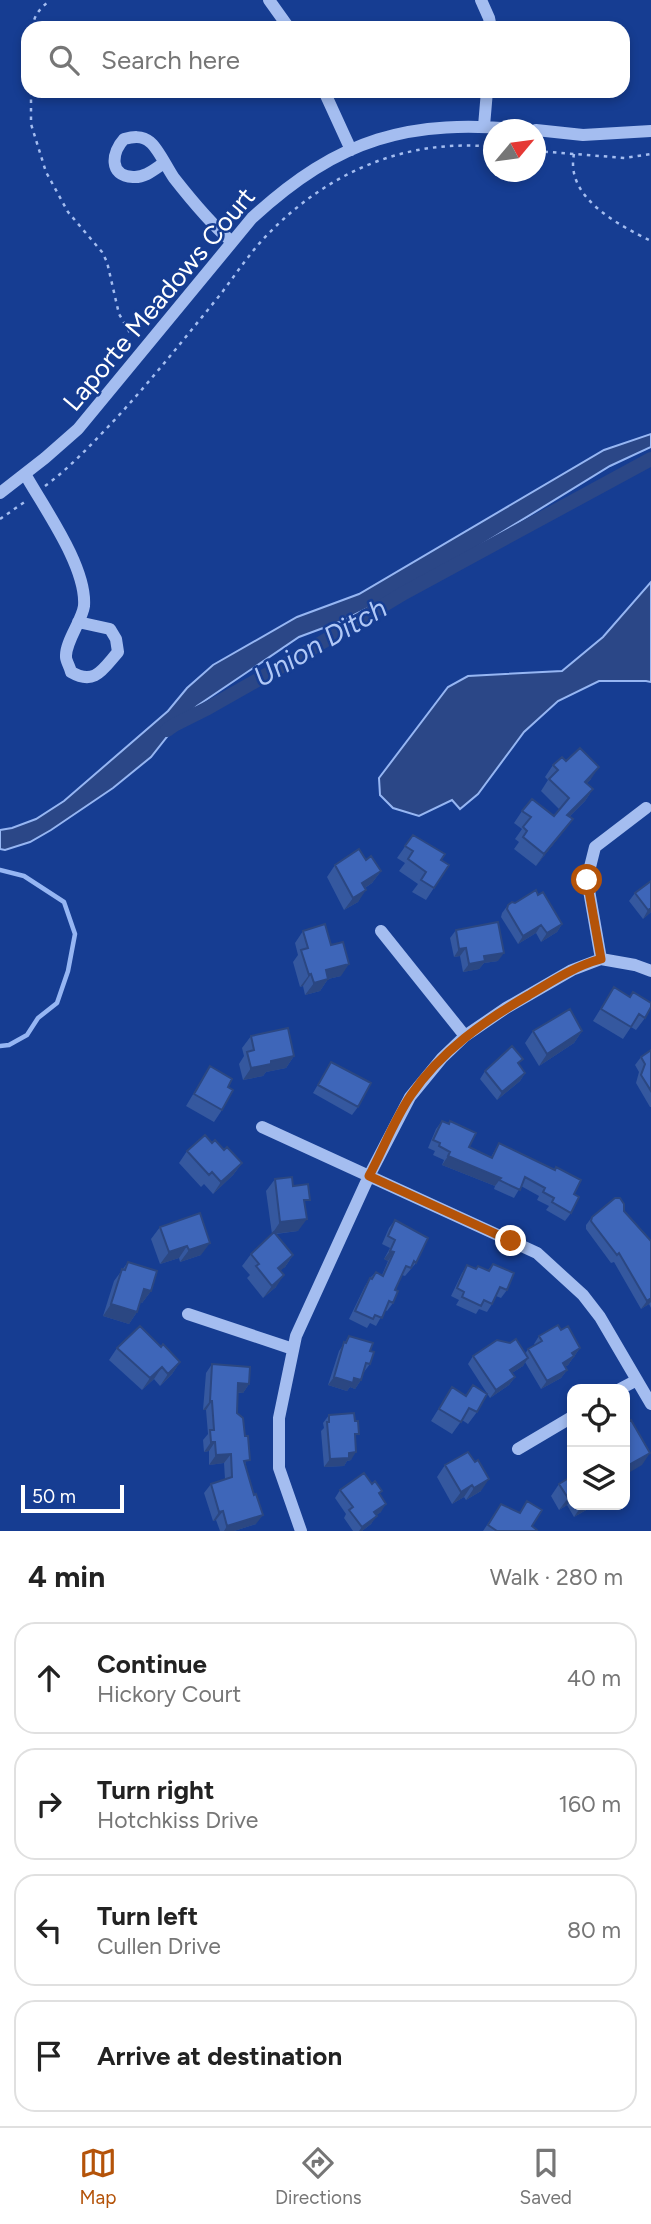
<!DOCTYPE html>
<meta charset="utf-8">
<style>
:root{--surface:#fff;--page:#f2f2f2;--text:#222;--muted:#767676;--line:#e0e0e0;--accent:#b45309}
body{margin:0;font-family:Figtree,sans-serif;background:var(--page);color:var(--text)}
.controls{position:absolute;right:21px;bottom:21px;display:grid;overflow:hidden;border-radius:14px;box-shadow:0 4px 10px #0003}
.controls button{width:63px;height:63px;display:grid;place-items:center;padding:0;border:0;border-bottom:2px solid var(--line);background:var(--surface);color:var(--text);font:35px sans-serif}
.compass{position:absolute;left:483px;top:119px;width:63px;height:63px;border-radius:50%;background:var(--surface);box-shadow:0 4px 10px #0003;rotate:61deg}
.scale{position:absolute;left:21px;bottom:18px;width:103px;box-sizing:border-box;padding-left:7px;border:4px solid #fff;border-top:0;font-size:19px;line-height:24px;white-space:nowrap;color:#fff;-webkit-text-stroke:5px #163d92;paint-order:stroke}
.stop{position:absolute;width:21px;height:21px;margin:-16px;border:5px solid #b45309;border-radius:50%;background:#fff}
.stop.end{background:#b45309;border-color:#fff;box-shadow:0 2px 7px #0008}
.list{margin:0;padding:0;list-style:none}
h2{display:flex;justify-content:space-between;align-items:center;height:91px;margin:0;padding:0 28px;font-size:30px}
h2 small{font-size:23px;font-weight:400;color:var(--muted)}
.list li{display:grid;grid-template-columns:46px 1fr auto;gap:21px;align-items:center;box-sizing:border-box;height:112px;margin:0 14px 14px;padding:0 14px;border:2px solid var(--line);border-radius:21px}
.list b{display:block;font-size:26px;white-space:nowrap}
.list p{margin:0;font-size:23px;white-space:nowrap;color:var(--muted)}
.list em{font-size:23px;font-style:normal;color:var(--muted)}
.icon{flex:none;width:38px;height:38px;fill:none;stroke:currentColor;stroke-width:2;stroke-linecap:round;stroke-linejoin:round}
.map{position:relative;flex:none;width:651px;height:1531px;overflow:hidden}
.search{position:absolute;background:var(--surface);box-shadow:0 4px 10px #0003;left:21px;right:21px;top:21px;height:77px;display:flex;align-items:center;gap:18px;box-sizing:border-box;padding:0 24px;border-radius:21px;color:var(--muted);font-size:26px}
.sheet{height:595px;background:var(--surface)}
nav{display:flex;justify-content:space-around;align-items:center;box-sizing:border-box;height:98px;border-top:2px solid var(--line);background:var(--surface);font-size:19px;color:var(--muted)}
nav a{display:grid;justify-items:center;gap:4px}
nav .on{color:var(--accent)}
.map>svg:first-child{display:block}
</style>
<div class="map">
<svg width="651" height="1531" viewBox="0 0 651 1531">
<rect width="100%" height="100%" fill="#163d92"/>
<path fill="#2b4787" stroke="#96b6f3" stroke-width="2" d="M651 434V447L610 466 424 580 342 621 299 637 197 706 174 728 151 757 113 788 51 830 30 842 5 850 0 849V830L12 828 36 819 64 801 168 711 187 688 213 665 297 617 359 594 604 450Z
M651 582V682L646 681H599L558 701 524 732 478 794 460 809 452 800 419 816 393 808 380 795 379 778 448 687 468 676 562 671 603 637Z"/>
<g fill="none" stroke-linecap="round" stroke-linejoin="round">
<path stroke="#96b6f3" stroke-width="4.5" d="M0 870 24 876 64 902 75 934 68 971 57 1003 38 1018 27 1035 9 1045 0 1046"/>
<path stroke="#2b4787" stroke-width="14" d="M167 730 174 725 208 708 296 658 404 593 651 459"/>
<path stroke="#a4bdf0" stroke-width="2.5" stroke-dasharray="3.5 5" stroke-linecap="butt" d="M33 28C33 15 41 8 50 0
M31 91V124L46 172 68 212 102 252 107 262 119 314 130 333
M536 151 625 158 651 154
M574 154C565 198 619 225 651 241
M45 486C68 469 87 449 107 428 147 386 183 340 220 295 236 274 251 251 269 233 330 171 407 138 494 147
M0 519 26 501"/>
<path stroke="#a4bdf0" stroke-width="12" d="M269 0 289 28
M481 0 489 18 491 28
M324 91 351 150
M484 126 487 91
M536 130 583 135 651 131
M164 163C155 169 145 178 133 177 108 176 112 152 124 139 132 137 142 135 150 142 158 148 167 168 174 178 192 201 210 223 232 242
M25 474C44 508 87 567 84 606 82 621 65 642 66 657 66 661 70 667 71 672 95 686 103 669 118 652L116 639 110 629 78 622
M0 493 45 458 78 429 252 218C339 138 409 118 526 130
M381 931 465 1036
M601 959 587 879 595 847 646 808
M262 1127 537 1253 583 1295 600 1317 651 1404
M188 1314 293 1349
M620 1389 637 1380
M518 1449 572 1417
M301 1531 279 1468V1418L296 1336 369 1176 410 1097 442 1058 465 1036 506 1008 572 970 601 959 635 965 651 971"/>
</g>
<path fill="#35589f" d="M566 761 591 779 587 783 593 789 585 801 569 817 573 819 536 866 514 849 519 842 515 839 522 829 514 823 522 811 554 816 560 810 541 791 548 780 545 777 553 765Z
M413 835 441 860 449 865 426 900 412 892 418 884 399 871 405 863 397 858Z
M366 860 381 871 372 883 365 888 358 902 344 910 327 877 335 865Z
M635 893 651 912 643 919 629 901Z
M538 895 562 924 557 932 541 942 536 933 518 944 501 917 502 913 508 905Z
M456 930 498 961 484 963 479 969 463 972 460 956 454 957 450 938Z
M303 931 341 976 328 979 320 991 305 995 303 986 300 987 293 962 298 955 295 943Z
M614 987 645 1018 636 1030 631 1027 623 1039 593 1021Z
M533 1031H582L574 1043 539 1066 525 1043Z
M251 1036 294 1056 286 1068 266 1072 263 1076 243 1080 239 1064 244 1056 242 1048Z
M651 1050V1107H650L636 1083 639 1072 635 1065 641 1057Z
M331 1062 358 1107 352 1115 313 1093Z
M519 1065 525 1073 520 1081 497 1100 480 1079 485 1071Z
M210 1066 228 1087 222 1110 214 1122 186 1106Z
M442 1121 469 1147 491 1157 499 1143 574 1194 571 1213 565 1221 546 1210 549 1206 537 1200 539 1196 521 1186 514 1198 494 1189 495 1186 442 1165 444 1160 433 1155 435 1151 428 1148 436 1129Z
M212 1143 242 1163 233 1175 213 1194 204 1184 201 1187 179 1163 187 1151Z
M275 1179 293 1186 305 1206 298 1231 276 1234 293 1255 285 1267 280 1270 276 1287 263 1298 247 1278 250 1275 242 1266 251 1254 272 1234 266 1191Z
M624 1211 651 1241V1308L649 1304 641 1309 614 1262 611 1263 586 1229V1225L592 1217Z
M395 1220 416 1263 405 1276 402 1275 395 1290 393 1303 387 1311 385 1310 376 1326 370 1323 367 1328 349 1319 365 1286 370 1278 376 1272 382 1275 388 1261 384 1259 390 1248 382 1244 389 1228Z
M160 1227 201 1255 180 1262 179 1258 160 1264 151 1239Z
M128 1262 151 1291 142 1303 140 1302 137 1312 129 1324 103 1316 114 1281Z
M493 1264 507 1290 501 1298 496 1296 492 1304 487 1312 479 1309 476 1314 456 1305 459 1300 451 1296 462 1273 467 1265 475 1269 478 1266 488 1270Z
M561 1330 580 1348 568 1365 565 1367 567 1370 561 1378 541 1389 525 1362 523 1366 512 1373 515 1377 509 1385 490 1398 468 1364 473 1356 525 1354 528 1349 535 1346 534 1344 539 1336Z
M349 1336 370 1364 364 1372 361 1380 355 1389 350 1387 347 1391 328 1385 339 1351Z
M161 1347 180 1362 172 1374 160 1386 154 1379 142 1390 109 1360 117 1348Z
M212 1364 249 1384 243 1393H238L237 1413 256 1524 234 1531H220L216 1520 213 1521 204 1493 211 1484 225 1479 224 1463 209 1465V1451L204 1452 203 1440 208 1434 206 1410H203L206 1373Z
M473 1385 477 1412 468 1424 462 1420 452 1434 431 1421 452 1387 466 1395Z
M329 1415 355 1439 351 1460 347 1461 344 1466 324 1467 321 1431 324 1428 323 1423Z
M445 1465 481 1491 466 1500 464 1497 452 1504 437 1477Z
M572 1476V1505H595L574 1517 567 1505 559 1510 551 1496 559 1484Z
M372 1484 382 1491 379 1494 381 1512 376 1515 371 1524 362 1531H353L344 1518 346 1514 335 1498 340 1490Z
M527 1501 532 1526 536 1531H483L501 1504 520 1513Z"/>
<path fill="#2b4782" d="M599 767 591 779 577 794 585 782Z
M593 789 585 801 559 827 567 815Z
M573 819 564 831 536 866 544 854Z
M381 871 372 883 354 895 362 883Z
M366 890 358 902 344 910 353 898Z
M651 908V912L643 919 648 910Z
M562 924 557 932 541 942 547 933Z
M541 925 536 933 518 944 523 936Z
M466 948 460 956 454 957 459 949Z
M504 953 498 961 484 963 479 969 463 972 469 964 484 956Z
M349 964 341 976 328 979 320 991 305 995 314 983 326 970Z
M311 974 303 986 300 987 309 975Z
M582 1031 574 1043 539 1066 547 1054Z
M294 1056 286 1068 266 1072 263 1076 243 1080 251 1068 271 1061Z
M525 1073 520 1081 497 1100 502 1092Z
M448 1156 501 1178 495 1186 442 1165Z
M242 1163 233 1175 213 1194 221 1182Z
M307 1219 298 1231 272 1234 280 1222Z
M210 1243 201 1255 180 1262 189 1250Z
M187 1246 179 1258 160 1264 169 1252Z
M390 1251 394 1252 388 1261 384 1259Z
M293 1255 285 1267 269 1280 278 1268Z
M284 1275 276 1287 263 1298 272 1286Z
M144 1289 151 1291 142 1303 136 1301Z
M651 1298V1302L649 1304 641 1309 647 1301Z
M111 1304 137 1312 129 1324 103 1316Z
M580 1348 568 1365 557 1371 572 1353Z
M528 1358 523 1366 504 1378 510 1370Z
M180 1362 172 1374 160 1386 168 1374Z
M162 1367 154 1379 142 1390 150 1378Z
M567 1370 561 1378 541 1389 547 1381Z
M334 1377 354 1378 361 1380 355 1389 350 1387 347 1391 328 1385Z
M515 1377 509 1385 490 1398 496 1390Z
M238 1383 249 1384 243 1393 232 1392Z
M210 1401H212L206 1410H203Z
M211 1442H215L209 1451 204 1452Z
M356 1452 351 1460 347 1461 344 1466 324 1467 330 1459 349 1453Z
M650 1453 642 1465 625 1475V1467Z
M231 1454 224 1463 209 1465 216 1455Z
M489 1479 481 1491 466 1500 474 1488Z
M472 1485 464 1497 452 1504 461 1492Z
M572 1495V1498L567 1505 559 1510 568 1498Z
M386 1504 381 1512 368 1521 374 1512Z
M582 1505H595L574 1517Z
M223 1511 216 1520 213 1521 219 1512Z
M263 1515 256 1524 234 1531H224L227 1526Z
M377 1516 371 1524 362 1531H359L362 1527Z"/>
<path fill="#3e66b9" stroke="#2b4782" stroke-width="2" d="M580 748 599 767 585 782 593 789 567 815 573 819 544 854 523 837 527 831 523 827 531 817 522 811 532 799 554 816 569 798 549 779 558 770 553 765 562 757 566 761Z
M413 835 445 854 441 860 449 865 434 888 421 880 426 872 408 859 413 851 405 846Z
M359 849 366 860 371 856 381 871 362 883 366 890 353 898 335 865Z
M651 881V908L648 910 635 893Z
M536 890 538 895 543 892 562 924 547 933 541 925 523 936 507 909 508 905 512 902 515 903Z
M498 922 504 953 484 956 485 961 469 964 466 948 459 949 456 930Z
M325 924 331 945 343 942 349 964 326 970 328 979 314 983 311 974 309 975 301 950 308 948 303 931Z
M614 987 630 997 633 992 651 1003V1007L645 1018 639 1014 631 1027 601 1009Z
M570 1009 582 1031 547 1054 533 1031Z
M288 1028 294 1056 271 1061V1064L251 1068 247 1052 254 1050 251 1036Z
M512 1046 523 1059 518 1063 525 1073 502 1092 485 1071Z
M651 1050V1091L641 1075 645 1064 641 1057Z
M331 1062 371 1083 358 1107 318 1085Z
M210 1066 232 1079 228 1087 233 1090 222 1110 194 1094Z
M442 1121 449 1124 450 1121 476 1133 469 1147 492 1158 499 1143 555 1170 556 1167 581 1180 574 1194 579 1197 571 1213 552 1202 554 1198 543 1192 545 1188 525 1177 520 1190 499 1180 501 1178 448 1156 450 1152 439 1146 440 1143 433 1140Z
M205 1135 212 1143 215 1140 224 1150 227 1147 242 1163 221 1182 212 1172 209 1175 187 1151Z
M292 1177 293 1186 308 1184 310 1200H304L307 1219 280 1222 275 1179Z
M615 1198H620L624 1204V1211L651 1241V1298L647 1301 619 1253 617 1255 591 1221 592 1217Z
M200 1213 210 1243 189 1250 187 1246 169 1252 160 1227Z
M395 1220 428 1238 416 1263 414 1261 411 1268 406 1266 395 1290 398 1291 393 1303 389 1301 382 1318 375 1315 373 1319 355 1311 370 1278 372 1279 376 1272 383 1276 394 1252 390 1251 395 1240 388 1236Z
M274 1232 293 1255 278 1268 284 1275 272 1286 256 1266 259 1264 251 1254Z
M128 1262 157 1271 151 1291 144 1289 137 1312 111 1304 122 1269 125 1270Z
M493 1264 514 1273 507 1290 500 1287 492 1304 484 1300 481 1306 462 1297 464 1292 457 1288 467 1265 476 1269 478 1266 489 1271Z
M558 1325 561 1330 568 1326 580 1348 572 1353 574 1356 563 1363 567 1370 547 1381 528 1349 542 1341 539 1336Z
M140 1326 161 1347 163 1344 180 1362 168 1374 162 1367 150 1378 117 1348Z
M349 1336 373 1343 370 1351 374 1352 370 1364 366 1363 361 1380 354 1378 353 1383 334 1377 344 1342 346 1343Z
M516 1339 528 1358 510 1370 515 1377 496 1390 473 1356 497 1340 510 1343Z
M212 1364 250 1367 249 1384 238 1383 237 1413 243 1418 245 1436H248L250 1460 244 1461 254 1495 256 1494 263 1515 227 1526 223 1511 219 1512 211 1484 232 1477 231 1454 216 1455 215 1442H211L210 1430H214L212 1401H210Z
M473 1385 487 1394 477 1412 469 1408 461 1422 439 1409 452 1387 466 1396Z
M354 1413 355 1421H358L359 1434H355L356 1452 349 1453V1458L330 1459 327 1422H329V1415Z
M631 1420 650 1453 625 1467V1424Z
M468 1452 475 1462 478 1460 489 1479 474 1488 472 1485 461 1492 445 1465Z
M364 1473 372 1484 375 1481 382 1491 379 1493 386 1504 374 1512 377 1516 362 1527 349 1510 353 1507 340 1490Z
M572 1476V1495L568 1498 559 1484Z
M527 1501 542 1510 532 1526 537 1530 536 1531H497L488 1525 501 1504 520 1513Z"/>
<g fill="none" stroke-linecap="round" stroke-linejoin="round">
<path stroke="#b45309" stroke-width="9" d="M511 1241 369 1176C383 1150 394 1120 411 1095 441 1051 484 1021 529 995 552 981 575 966 601 959L587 880"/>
</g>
<g text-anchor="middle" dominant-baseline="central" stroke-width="5" stroke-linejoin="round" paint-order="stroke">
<g font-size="26" fill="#fff" stroke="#163d92">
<text transform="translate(159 299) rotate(-50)">Laporte Meadows Court</text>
</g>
<g font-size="28" font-style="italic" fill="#b0c8f7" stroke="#163d92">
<text transform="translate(320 642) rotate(-30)">Union Ditch</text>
</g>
</g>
</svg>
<div class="controls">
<button><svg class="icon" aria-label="locate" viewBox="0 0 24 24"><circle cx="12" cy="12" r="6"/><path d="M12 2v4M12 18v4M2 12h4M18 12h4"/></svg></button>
<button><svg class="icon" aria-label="layers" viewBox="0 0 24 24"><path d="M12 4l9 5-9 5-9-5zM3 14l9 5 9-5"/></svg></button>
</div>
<svg class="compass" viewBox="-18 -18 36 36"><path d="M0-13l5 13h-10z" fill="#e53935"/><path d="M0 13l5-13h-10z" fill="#767676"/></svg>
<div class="scale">50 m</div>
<div class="stop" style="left:587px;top:880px"></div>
<div class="stop end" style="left:511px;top:1241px"></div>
<div class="search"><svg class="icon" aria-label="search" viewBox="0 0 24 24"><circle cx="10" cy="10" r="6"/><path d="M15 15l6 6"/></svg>Search here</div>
</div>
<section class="sheet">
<h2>4 min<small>Walk · 280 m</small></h2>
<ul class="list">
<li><svg class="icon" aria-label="ahead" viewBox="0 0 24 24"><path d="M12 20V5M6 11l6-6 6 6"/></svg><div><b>Continue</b><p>Hickory Court</p></div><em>40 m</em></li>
<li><svg class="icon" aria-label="right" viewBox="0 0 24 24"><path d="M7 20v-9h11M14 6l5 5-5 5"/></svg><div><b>Turn right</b><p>Hotchkiss Drive</p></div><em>160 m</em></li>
<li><svg class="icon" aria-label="left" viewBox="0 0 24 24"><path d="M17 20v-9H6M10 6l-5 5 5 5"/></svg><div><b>Turn left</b><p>Cullen Drive</p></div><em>80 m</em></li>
<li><svg class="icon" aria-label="arrive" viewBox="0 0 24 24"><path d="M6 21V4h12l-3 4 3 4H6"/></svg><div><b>Arrive at destination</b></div></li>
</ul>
</section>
<nav>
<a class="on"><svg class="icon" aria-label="map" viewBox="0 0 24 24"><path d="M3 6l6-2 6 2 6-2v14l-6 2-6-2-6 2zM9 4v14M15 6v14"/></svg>Map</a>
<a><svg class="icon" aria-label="directions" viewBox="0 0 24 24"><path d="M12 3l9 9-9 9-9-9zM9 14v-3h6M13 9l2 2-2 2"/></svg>Directions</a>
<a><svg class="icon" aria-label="saved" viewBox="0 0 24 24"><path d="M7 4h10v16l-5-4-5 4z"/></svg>Saved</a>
</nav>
